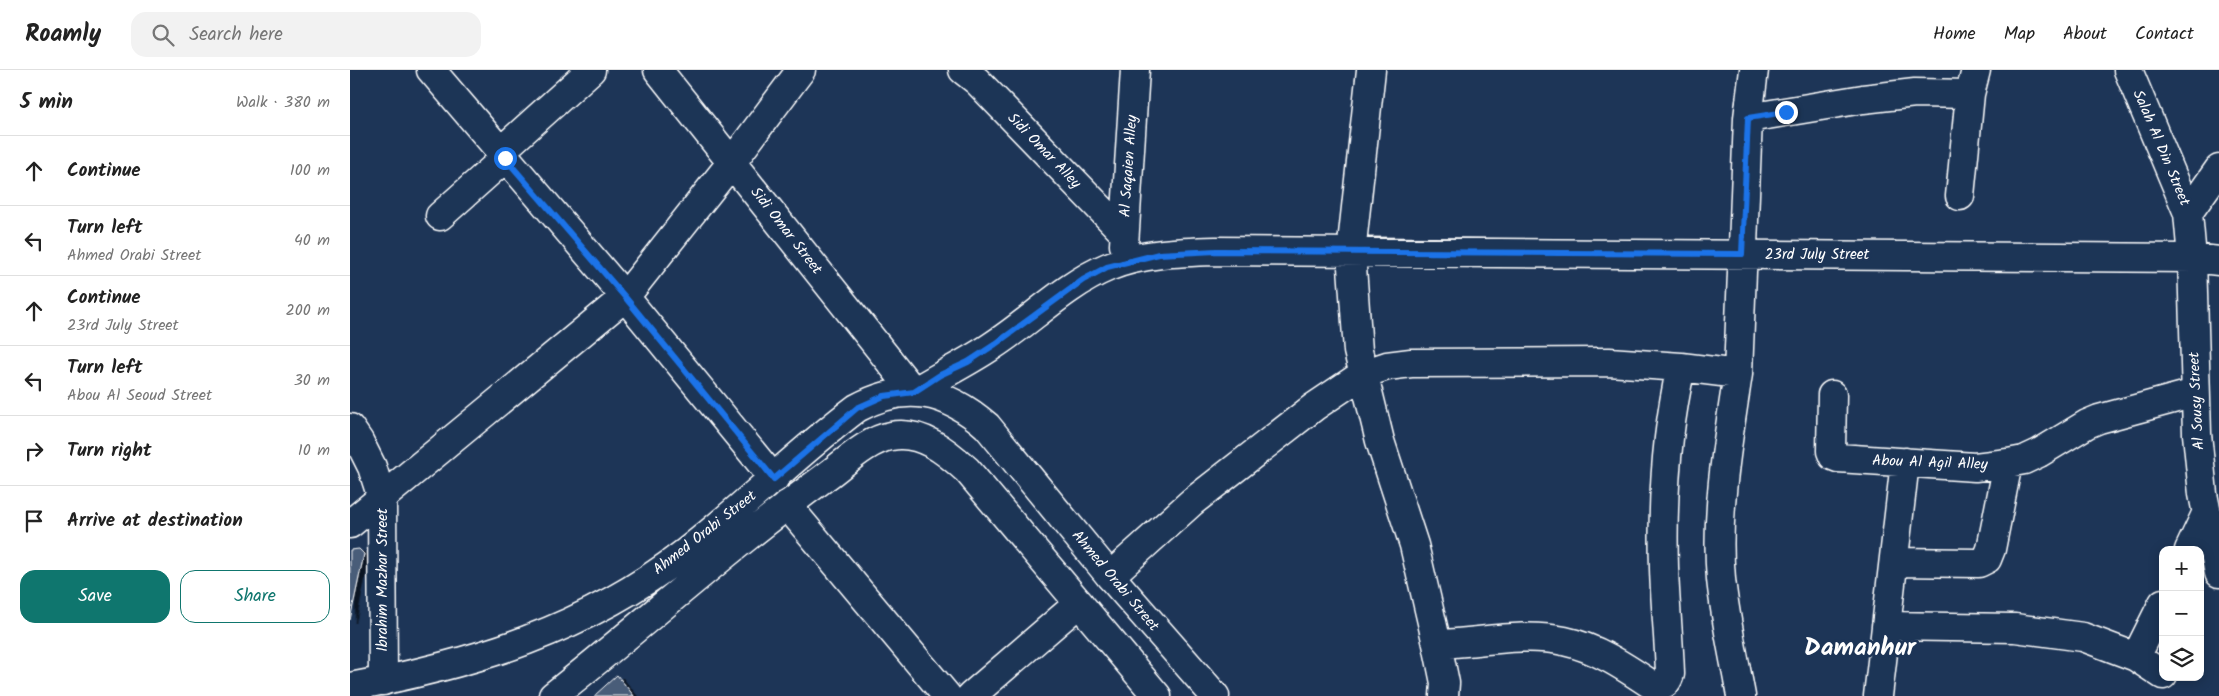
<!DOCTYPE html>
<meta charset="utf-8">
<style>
:root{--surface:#fff;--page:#f2f2f2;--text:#222;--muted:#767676;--line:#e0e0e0;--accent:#0f766e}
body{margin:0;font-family:Kalam,sans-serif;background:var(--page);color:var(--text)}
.controls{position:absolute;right:15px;bottom:15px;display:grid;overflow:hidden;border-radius:10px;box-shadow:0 2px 12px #0003}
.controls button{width:45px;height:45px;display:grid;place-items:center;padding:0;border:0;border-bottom:1px solid var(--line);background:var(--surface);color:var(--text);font:25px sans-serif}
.stop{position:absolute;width:15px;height:15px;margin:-11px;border:4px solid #1a73e8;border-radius:50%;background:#fff}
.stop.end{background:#1a73e8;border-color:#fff;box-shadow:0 1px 5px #0008}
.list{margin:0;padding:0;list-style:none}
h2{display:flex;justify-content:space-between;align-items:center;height:65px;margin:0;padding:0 20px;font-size:21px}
h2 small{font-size:16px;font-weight:400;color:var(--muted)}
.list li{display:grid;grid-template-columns:32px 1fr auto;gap:15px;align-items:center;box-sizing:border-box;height:70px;padding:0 20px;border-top:1px solid var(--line)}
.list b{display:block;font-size:19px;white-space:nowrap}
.list p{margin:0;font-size:16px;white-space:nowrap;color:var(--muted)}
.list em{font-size:16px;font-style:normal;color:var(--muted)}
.actions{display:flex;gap:10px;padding:15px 20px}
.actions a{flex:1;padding:11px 0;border:1px solid var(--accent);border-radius:15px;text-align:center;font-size:18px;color:var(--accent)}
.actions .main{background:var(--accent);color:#fff}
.icon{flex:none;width:28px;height:28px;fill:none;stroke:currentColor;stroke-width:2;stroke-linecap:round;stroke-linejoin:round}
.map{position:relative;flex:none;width:1869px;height:626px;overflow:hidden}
header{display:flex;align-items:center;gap:30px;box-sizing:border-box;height:70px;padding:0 25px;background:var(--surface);border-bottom:1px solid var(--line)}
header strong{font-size:24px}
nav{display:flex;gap:28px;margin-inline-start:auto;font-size:18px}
.search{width:350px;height:45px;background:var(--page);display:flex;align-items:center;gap:12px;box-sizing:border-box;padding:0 18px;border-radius:15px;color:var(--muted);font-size:19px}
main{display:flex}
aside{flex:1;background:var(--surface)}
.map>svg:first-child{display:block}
</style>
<header>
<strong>Roamly</strong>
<div class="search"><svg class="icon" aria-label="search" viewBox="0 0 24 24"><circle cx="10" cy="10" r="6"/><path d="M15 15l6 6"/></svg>Search here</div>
<nav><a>Home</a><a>Map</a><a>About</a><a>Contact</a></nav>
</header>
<main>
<aside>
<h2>5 min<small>Walk · 380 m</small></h2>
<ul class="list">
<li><svg class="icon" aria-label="ahead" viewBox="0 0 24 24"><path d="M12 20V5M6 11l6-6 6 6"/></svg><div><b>Continue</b></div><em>100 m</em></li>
<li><svg class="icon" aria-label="left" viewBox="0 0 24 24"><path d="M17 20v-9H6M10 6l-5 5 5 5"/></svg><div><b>Turn left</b><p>Ahmed Orabi Street</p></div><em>40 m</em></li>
<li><svg class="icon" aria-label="ahead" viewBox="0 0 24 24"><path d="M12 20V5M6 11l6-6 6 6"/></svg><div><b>Continue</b><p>23rd July Street</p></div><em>200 m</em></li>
<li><svg class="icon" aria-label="left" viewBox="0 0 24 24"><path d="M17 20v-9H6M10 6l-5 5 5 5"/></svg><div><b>Turn left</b><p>Abou Al Seoud Street</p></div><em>30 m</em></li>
<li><svg class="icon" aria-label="right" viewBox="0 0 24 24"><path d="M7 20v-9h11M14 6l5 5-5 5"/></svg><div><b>Turn right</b></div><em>10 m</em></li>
<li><svg class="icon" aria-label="arrive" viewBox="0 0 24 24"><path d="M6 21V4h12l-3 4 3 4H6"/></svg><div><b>Arrive at destination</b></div></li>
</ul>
<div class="actions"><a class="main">Save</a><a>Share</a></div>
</aside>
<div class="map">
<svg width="1869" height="626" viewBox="0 0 1869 626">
<defs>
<filter id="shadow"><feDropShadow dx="5.5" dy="3" stdDeviation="0" flood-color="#0009"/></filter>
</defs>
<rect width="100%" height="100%" fill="#1d3557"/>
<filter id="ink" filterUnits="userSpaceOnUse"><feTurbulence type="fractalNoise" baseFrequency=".02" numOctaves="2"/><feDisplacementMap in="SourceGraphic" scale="10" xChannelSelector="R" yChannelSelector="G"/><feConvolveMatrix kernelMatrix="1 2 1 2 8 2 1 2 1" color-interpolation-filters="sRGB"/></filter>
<g filter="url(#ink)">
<path fill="#4a5d79" stroke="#fff" filter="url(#shadow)" d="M9 479 14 484 0 550V480Z
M267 605 284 626H244Z"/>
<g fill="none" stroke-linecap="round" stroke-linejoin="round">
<defs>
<path id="minor" d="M81 0 275 227 424 409
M308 0 564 322C589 306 617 293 642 276 681 251 715 215 758 197 792 183 830 182 866 181L1842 188 1869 191
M613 0 627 11 774 163
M1021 0 1001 183 1008 281 1030 371 1064 475 1087 574C1128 573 1173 562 1214 571 1247 578 1275 597 1302 615 1313 617 1317 614 1320 604 1319 569 1315 533 1314 498 1312 430 1316 363 1331 297L1388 304 1398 48 1404 0
M1778 0 1838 143 1842 188 1847 364 1853 424 1869 503
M1398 48 1513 29 1565 23 1620 24
M150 82 241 0
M1610 126 1620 24 1626 0
M1838 143 1869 99
M90 146 155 88
M774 175 785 0
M1388 304C1378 369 1365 444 1371 509 1375 548 1384 587 1391 626
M1482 325 1481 381 1483 386 1488 388 1625 397 1658 393 1674 390 1689 383 1737 354 1749 349 1845 323
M0 358 9 371 22 397 32 428 33 611
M437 435 597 626
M0 454 275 227 382 92 451 0
M1839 480 1856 444
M1544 492 1629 493 1637 489 1641 479 1658 393
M760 506 842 432 964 337 1013 304 1037 296 1061 293 1259 292 1331 297
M1536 556 1665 558 1733 567 1786 587 1813 605
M1087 574 1095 613 1094 626
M1786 587 1813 533
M621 626 729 533
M1528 626 1555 392"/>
<path id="major" d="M0 617C123 594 236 560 336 482 395 436 447 383 507 338 555 312 596 320 637 356L760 506 865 626
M203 626C294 554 380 476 474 408 494 394 517 370 541 366 571 360 597 382 617 400L807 626"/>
</defs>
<use href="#minor" stroke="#fff" stroke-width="31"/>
<use href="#major" stroke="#fff" stroke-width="31"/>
<use href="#minor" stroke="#1d3557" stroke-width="28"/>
<use href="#major" stroke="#1d3557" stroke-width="28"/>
</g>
</g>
<g fill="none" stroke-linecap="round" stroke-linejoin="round" filter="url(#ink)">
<path stroke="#1a73e8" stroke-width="6" d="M155 88 275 227 424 409 507 338 534 326 564 322 590 305 618 292 644 275 733 210 757 197 809 184 866 181 1392 184 1398 48 1436 42"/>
</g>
<g text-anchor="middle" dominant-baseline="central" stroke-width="5" stroke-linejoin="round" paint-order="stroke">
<g font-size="15" fill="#fff" stroke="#1d3557">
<text transform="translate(1811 78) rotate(67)">Salah Al Din Street</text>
<text transform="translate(694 81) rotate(46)">Sidi Omar Alley</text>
<text transform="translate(779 96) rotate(-86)">Al Saqaien Alley</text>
<text transform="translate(436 161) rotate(52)">Sidi Omar Street</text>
<text x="1467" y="185">23rd July Street</text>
<text transform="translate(1847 331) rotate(-93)">Al Sousy Street</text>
<text transform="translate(1580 393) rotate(2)">Abou Al Agil Alley</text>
<text transform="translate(355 463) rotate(-38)">Ahmed Orabi Street</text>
<text transform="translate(33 510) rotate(-90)">Ibrahim Mazhar Street</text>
<text transform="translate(765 511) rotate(50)">Ahmed Orabi Street</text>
</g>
<g font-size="25" font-weight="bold" fill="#fff" stroke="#1d3557">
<text x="1510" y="578">Damanhur</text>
</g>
</g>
</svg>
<div class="controls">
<button>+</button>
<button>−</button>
<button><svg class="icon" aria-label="layers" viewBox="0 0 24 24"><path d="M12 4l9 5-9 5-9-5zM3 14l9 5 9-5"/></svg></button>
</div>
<div class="stop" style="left:155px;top:88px"></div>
<div class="stop end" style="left:1436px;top:42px"></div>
</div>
</main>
